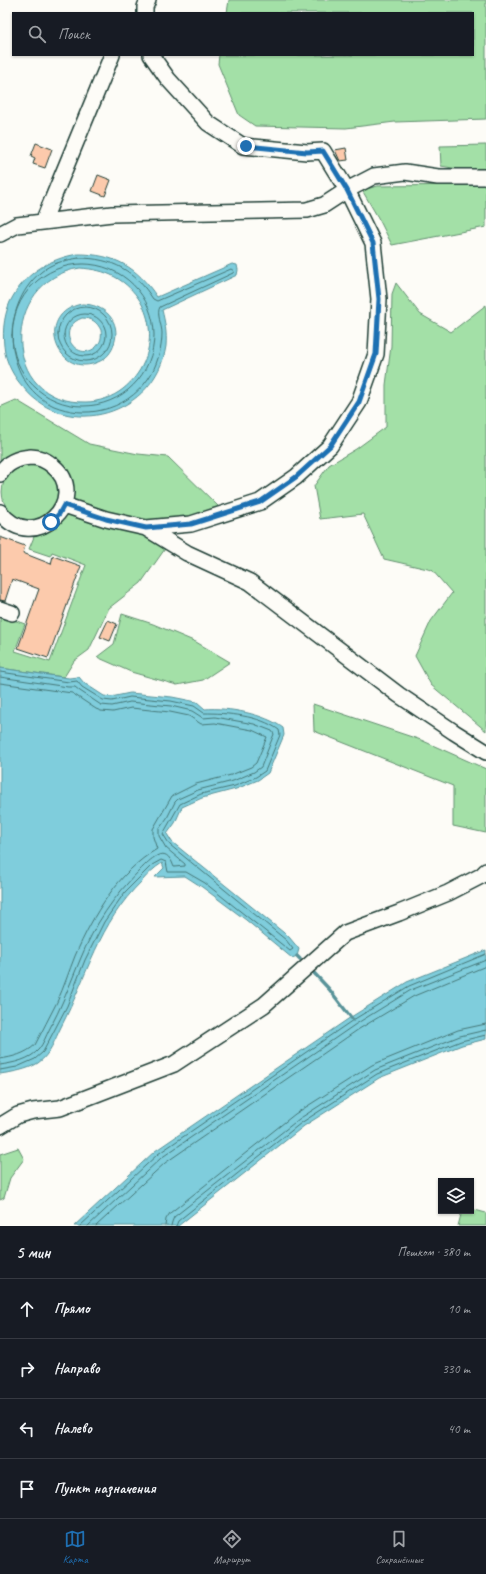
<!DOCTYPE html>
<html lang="ru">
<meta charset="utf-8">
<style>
:root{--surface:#171b24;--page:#242831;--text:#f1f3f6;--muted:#9ea1a6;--line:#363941;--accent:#1f6fb2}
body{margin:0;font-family:Caveat,sans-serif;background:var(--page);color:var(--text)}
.controls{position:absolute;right:12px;bottom:12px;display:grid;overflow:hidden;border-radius:0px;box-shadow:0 1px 3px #0004}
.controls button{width:36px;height:36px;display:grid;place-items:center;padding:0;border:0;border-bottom:1px solid var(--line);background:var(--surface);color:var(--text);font:20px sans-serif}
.stop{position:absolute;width:12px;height:12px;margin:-9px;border:3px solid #1f6fb2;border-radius:50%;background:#fff}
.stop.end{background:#1f6fb2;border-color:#fff;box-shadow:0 1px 4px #0008}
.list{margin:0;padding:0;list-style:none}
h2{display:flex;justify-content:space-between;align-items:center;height:52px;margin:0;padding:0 16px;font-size:17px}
h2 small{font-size:13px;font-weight:400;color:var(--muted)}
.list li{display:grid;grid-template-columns:26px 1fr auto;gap:12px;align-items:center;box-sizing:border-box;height:60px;padding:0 16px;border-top:1px solid var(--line)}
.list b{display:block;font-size:15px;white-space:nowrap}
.list em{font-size:13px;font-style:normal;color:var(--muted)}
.icon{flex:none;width:22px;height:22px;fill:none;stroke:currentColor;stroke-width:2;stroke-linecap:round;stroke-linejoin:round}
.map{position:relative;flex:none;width:486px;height:1226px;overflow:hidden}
.search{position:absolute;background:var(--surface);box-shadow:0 1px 3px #0004;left:12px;right:12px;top:12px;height:44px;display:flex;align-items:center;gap:10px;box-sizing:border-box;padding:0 14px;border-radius:0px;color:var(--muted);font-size:15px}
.sheet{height:292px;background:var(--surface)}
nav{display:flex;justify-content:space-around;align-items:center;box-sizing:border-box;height:56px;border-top:1px solid var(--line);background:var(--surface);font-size:11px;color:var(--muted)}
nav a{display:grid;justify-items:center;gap:2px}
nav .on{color:var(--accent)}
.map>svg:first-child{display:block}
</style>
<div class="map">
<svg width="486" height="1226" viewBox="0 0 486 1226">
<rect width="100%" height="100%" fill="#fdfcf7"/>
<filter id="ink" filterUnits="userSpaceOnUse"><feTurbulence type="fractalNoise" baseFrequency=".025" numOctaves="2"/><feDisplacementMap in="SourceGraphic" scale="8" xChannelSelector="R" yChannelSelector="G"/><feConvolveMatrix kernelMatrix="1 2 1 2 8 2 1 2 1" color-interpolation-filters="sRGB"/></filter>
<g filter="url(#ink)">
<path fill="#a3e0a7" stroke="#618e6e" d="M229 0H486V119L395 122 346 128 255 126 239 115 218 64 219 55H473V13H227Z
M486 145V171H470L441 166 440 146Z
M486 185V227L392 245 380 221 362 190 378 186Z
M396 283 420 314 451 332 486 305V731L431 685 415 656 431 621 452 593 432 570 384 559 363 514 320 519 314 486 329 465 356 449 386 427V385L391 346 392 294Z
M16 400 89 444 138 454 168 457 219 507 206 514 167 521H134L71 499 57 463 0 466V407Z
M2 492a28 28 0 1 1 56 0a28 28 0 1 1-56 0Z
M64 513 132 529 167 546 141 583 109 608 89 650 74 661 64 677 0 668V615L25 624 15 651 50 662 86 565 52 552 50 556 29 549 36 532Z
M122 614 153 624 196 642 230 662 203 680 177 685 131 672 97 657 114 644Z
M313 704 421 740 486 769V833L453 826V786L314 731Z
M18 1148 24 1159 10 1178 4 1198 0 1200V1154Z
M471 1209 486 1213V1226H458L462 1211H471Z"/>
<path fill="#7fcddc" stroke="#599399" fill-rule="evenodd" d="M78 254C115 254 137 267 157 297L232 264 237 265 238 270 237 275 162 310C165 322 167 333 166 346 156 414 67 442 23 387 14 377 8 366 5 353 2 336 3 318 10 302 24 274 48 259 78 254ZM80 268C93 269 104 271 115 277 158 301 161 359 123 389 113 397 99 402 86 402 0 405 0 280 80 268Z
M82 304C104 304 122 321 114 344 112 352 106 359 98 362 57 380 33 313 82 304ZM82 318C92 318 97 322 101 330 102 337 101 342 96 347 77 364 53 329 82 318Z
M0 668 69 678 79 677 84 683 104 696 111 697 130 693 172 697 197 702 205 709C228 707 265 714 283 728L284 735 268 773 258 780 236 789 202 798 182 807 175 823 167 834 172 842 289 937 299 949 297 956 292 958 246 920 202 887 185 876 155 877 164 868 162 863C154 868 148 874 142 881 98 924 88 975 61 1027 55 1039 50 1055 38 1063 27 1070 13 1072 0 1074Z
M486 950V1039L462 1045 379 1078 304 1126 178 1226H74L155 1151 351 1017 407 982Z"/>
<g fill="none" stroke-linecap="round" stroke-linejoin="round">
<path stroke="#457777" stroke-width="1" d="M79 258C113 258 135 271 153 299L157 301 231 269 234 271 233 273 160 307C156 313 162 326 162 333 162 349 157 366 148 379 137 395 120 406 102 410 86 414 69 412 54 406 0 381 0 301 45 269 55 262 67 260 79 258Z
M12 335a71 71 0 1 1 142 0a71 71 0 1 1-142 0Z
M58 334a27 27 0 1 1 54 0a27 27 0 1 1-54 0Z
M64 335a21 21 0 1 1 42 0a21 21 0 1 1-42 0Z
M0 672 69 682 77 681 82 687 103 700 112 701 130 697 171 701 194 706 204 713C227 713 259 715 279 730L280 735 265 771 256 777 235 786 201 794 180 804 163 834 170 845 286 940 293 949 290 951 205 883 186 872H168L166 862 161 860 152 865 125 892 104 922 85 960 67 1006 43 1052 35 1059 17 1067 0 1070
M0 677 68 687H75L80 691 101 705 112 706 130 702 171 706 192 711 203 718 215 717 254 724 272 731 274 734 261 767 254 772 233 781 198 790 178 799 175 802 167 818 159 829V836L166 848 185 864V866L174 867C173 865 172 861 170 859 162 846 147 863 140 870 114 896 94 925 80 960 70 984 61 1008 49 1030 46 1036 43 1044 39 1049 30 1060 13 1063 0 1065
M0 683 72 693 96 709 101 711 113 712 131 708 170 712 189 716 201 724 215 723 252 730 267 737 256 763 251 767 231 775 196 784 172 796 153 829V837L157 849C118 872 93 915 75 956 69 971 64 987 57 1002 50 1016 42 1031 35 1045 25 1054 13 1057 0 1059
M80 1226 158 1154 353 1020 409 986 486 954
M88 1226 161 1158 356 1024 411 990 486 960
M96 1226 165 1163 359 1029 414 996 486 966
M165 1226 166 1219 170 1213 295 1114 372 1065 458 1030 486 1024
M171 1226 172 1222 174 1217 299 1119 375 1070 460 1036 486 1030
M176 1226 178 1221 301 1123 377 1074 461 1041 486 1035"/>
<path stroke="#599399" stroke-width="3.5" d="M297 956 300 959
M314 973 329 989 353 1020"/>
</g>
<path fill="#fccaac" stroke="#1f3d34" d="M36 143 52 149 45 168 33 164 35 158 31 156Z
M346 148 348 160 340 161 335 150Z
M98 175 111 180 105 196 92 191Z
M0 537 25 546 23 553 51 564 53 556 81 566 48 658 18 648 39 589 12 579 5 601 0 600Z
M108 620 117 624 110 641 100 637Z"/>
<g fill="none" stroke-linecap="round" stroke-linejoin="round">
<defs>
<path id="minor" d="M145 13V7L148 0
M43 222 112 55
M0 234 17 225 112 214 307 210 324 205 347 190 374 176 405 172 438 177H486
M0 474C6 463 18 458 31 457 39 457 47 461 53 466 92 498 34 557 0 512
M64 505 106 519 146 528 187 553 250 582 399 695 454 732 486 752
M146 528 191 524 260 502 296 477 330 446 359 402 376 354 379 299 373 243 347 190 323 151 307 152 243 146 208 123 168 79 151 55
M0 609 12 613
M0 1126 18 1115 33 1111 60 1108 174 1064 264 1005 345 933 399 913 448 893 481 876 486 871"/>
</defs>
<use href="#minor" stroke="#1f3d34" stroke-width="18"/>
<use href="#minor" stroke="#fdfcf7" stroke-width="15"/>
</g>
</g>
<g fill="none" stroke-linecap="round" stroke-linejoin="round" filter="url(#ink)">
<path stroke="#1f6fb2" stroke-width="5" d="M51 522 59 514 64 505 106 519 146 528 191 524 260 502 296 477 330 446 359 402 376 354 379 299 373 243 347 190 323 151 307 152 246 146"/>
</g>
</svg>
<div class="controls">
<button><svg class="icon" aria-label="layers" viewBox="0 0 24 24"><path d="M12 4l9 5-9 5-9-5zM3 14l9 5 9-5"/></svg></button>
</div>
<div class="stop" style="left:51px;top:522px"></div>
<div class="stop end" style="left:246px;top:146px"></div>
<div class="search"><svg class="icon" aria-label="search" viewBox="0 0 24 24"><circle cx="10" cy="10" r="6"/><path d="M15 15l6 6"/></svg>Поиск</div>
</div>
<section class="sheet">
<h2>5 мин<small>Пешком · 380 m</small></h2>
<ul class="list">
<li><svg class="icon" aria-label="ahead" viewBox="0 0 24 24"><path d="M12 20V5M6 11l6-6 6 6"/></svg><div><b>Прямо</b></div><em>10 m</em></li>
<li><svg class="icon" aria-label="right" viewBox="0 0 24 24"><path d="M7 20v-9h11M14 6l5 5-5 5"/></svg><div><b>Направо</b></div><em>330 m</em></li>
<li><svg class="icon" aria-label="left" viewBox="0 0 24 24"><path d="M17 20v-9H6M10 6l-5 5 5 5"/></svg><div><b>Налево</b></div><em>40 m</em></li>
<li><svg class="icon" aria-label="arrive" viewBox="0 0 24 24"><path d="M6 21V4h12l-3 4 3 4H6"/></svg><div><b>Пункт назначения</b></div></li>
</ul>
</section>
<nav>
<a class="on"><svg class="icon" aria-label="map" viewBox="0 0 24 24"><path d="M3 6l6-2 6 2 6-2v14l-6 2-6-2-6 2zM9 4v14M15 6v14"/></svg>Карта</a>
<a><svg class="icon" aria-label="directions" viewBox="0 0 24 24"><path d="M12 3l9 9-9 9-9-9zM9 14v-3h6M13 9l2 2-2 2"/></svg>Маршрут</a>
<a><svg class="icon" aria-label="saved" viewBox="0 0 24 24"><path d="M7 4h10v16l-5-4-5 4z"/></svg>Сохранённые</a>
</nav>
